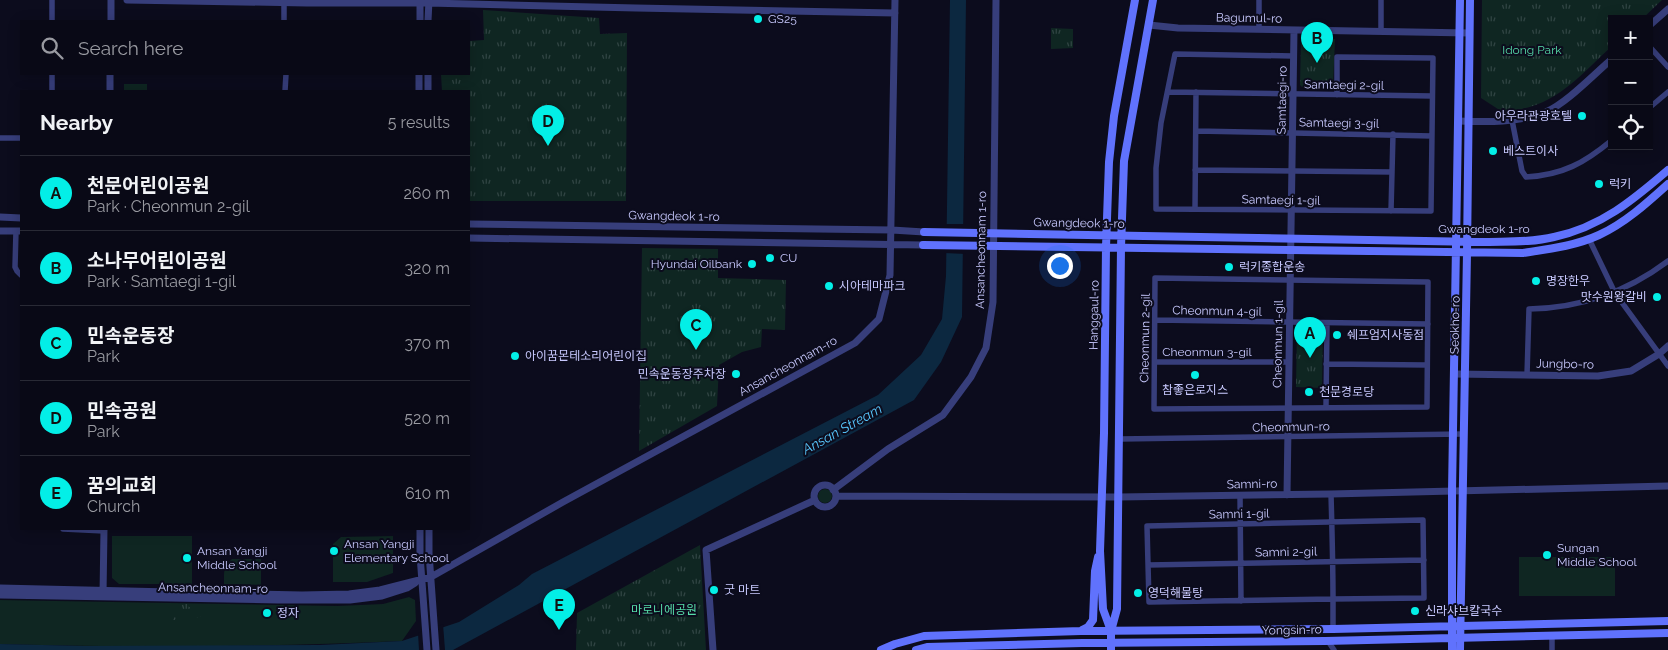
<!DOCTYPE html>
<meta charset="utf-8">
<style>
:root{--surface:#090916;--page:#171723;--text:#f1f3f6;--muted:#999aa1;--line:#292a35;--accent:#03efe7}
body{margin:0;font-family:Raleway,"Noto Sans KR",sans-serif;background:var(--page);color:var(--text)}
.controls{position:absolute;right:15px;top:15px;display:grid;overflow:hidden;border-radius:0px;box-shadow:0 2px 12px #0003}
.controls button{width:45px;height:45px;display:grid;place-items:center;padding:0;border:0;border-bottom:1px solid var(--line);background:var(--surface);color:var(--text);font:25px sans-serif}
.you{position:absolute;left:1059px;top:265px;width:18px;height:18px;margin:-12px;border:4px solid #fff;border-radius:50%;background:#1a73e8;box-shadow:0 0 0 8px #1a73e833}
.badge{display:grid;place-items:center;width:32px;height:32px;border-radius:50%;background:var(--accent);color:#111;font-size:16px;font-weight:700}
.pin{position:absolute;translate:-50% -41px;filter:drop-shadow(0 1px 2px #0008)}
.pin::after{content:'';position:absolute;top:26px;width:18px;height:15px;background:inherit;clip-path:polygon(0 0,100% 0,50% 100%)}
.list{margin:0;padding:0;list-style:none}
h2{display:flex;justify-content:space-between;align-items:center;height:65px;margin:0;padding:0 20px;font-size:21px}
h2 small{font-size:16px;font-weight:400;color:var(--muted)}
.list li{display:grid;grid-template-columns:32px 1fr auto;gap:15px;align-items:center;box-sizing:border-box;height:75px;padding:0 20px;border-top:1px solid var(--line)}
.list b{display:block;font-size:19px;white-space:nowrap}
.list p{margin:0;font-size:16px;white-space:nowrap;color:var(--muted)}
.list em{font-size:16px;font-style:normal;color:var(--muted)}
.icon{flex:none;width:28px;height:28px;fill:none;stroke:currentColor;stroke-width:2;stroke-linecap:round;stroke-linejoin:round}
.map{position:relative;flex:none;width:1668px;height:650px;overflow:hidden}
.search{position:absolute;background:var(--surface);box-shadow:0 2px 12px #0003;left:20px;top:20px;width:450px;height:55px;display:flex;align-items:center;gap:12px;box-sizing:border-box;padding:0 18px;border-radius:0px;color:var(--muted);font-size:19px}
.panel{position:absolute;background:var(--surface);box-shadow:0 2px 12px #0003;left:20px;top:90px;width:450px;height:440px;border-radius:0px}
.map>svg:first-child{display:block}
</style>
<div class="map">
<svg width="1668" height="650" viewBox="0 0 1668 650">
<defs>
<pattern id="park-tufts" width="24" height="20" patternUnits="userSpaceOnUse" patternTransform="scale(1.25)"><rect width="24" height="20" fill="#0f2622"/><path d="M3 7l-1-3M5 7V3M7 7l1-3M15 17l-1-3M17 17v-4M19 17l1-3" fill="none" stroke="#304443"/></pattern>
</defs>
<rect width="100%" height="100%" fill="#0c0c1d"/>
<path fill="#0f2622" d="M818 496a7 7 0 1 1 14 0a7 7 0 1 1-14 0Z
M112 536H192V584H119L112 578Z
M393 536V573L367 582H333V544L341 537Z
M1519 557H1615V596H1519Z
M232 559H261V585L224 584C224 573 223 566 232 559Z
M409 597 415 600 416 621 402 641C268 647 134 648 0 644V600L337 606 383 604Z"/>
<path fill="url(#park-tufts)" d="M1482 0H1662L1642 19H1612V46C1577 78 1552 111 1501 111L1481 98Z
M483 10 599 18 600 34 627 33 626 201H469V91H442L441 74H469V41L484 40Z
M1051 28 1073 29V48L1051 49Z
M1303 38 1335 39 1333 86 1331 88 1302 87 1300 85 1301 40Z
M124 84H147V91H124Z
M642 248 718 249V278L786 280 785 330 762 329 761 347 742 352 719 365 717 406 639 451Z
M1299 327H1321L1323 329 1322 388 1296 387 1297 329Z
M700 545 706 650H576L577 613Z
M173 604H189V607L197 608 199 604H206L204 615 193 619 173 620Z"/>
<path fill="#0c2840" d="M950 0H966L962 317 941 362 914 400 453 650H0V644L84 646 320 645 402 641 459 622 519 585 532 574 878 395 921 355 942 319 946 276Z"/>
<path fill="#0c0c1d" d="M944 224H966V254L944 253Z
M443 624 445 650H419L418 633Z"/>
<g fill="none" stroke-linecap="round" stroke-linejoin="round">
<path stroke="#373e7b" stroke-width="5.5" d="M1259 0V29
M52 21V0
M284 21V3
M1381 31V0
M1649 46 1668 67
M1293 56 1175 54 1161 123 1156 168V209L1431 211 1433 58 1337 57V95
M52 91V74
M285 91 286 74
M1168 92 1432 96
M1649 108 1668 92
M1512 120 1522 171 1526 177C1563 175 1584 163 1612 140
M1196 131 1432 136
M0 138H21
M1195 170 1392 172
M1195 209 1196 92
M1391 211 1393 134
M16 231 15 267 17 271 21 275
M1589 239 1615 293 1668 366
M1155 278 1428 282 1427 407 1154 409Z
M1155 320 1428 324
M1155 362H1289
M1326 364 1427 365
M1527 375 1529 309C1581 308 1627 292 1668 261
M1326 406 1327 323
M1120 439 1463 434
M1331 494C1332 529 1333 564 1333 599L1424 598 1423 520C1331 522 1239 524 1147 526L1149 602 1333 599V629
M1240 495 1241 601
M63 529 104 531
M1148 565 1424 560
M1552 636V650
M1328 641 1334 650"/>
<path stroke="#373e7b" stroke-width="7" d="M127 0 307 3H428L636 8 895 13
M111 21V0
M420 21V0
M428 21 429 0
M1149 25 1178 28 1469 33
M1649 26 1668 9
M110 91V74
M419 91V74
M428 91V74
M1459 121C1486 122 1520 123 1546 112 1568 102 1594 74 1612 59
M0 217 21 218
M469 224 892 230 924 232
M0 231H21
M469 238 923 245
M1454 374 1598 376 1631 371 1659 354 1668 346
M814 496a11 11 0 1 1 22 0a11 11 0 1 1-22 0Z
M833 490 888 449 943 415 971 377 986 348 993 302 996 0
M1287 495 1294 30
M836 496 1119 497 1331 494 1668 486
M420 529V555L427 650
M429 529V553L436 650
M0 588 302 595 349 594 380 590 431 577 563 502 855 343 879 319 890 275 895 0
M0 595 278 600H350L382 596 407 588 415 583
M103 595 104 529
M713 650 706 550 815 500"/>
<path stroke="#6072fd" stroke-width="8" d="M924 232 1481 242C1505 241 1530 243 1554 237 1601 227 1633 200 1668 170
M923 245 1523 253C1549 249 1575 246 1599 235 1625 223 1647 203 1668 184
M1082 630 1088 627 1093 620 1095 571 1098 557
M1111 631 1103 609 1100 551 1104 433 1106 247 1109 162 1114 116 1135 0
M881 650 895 644 924 636 955 635 1081 631 1333 629 1668 621
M916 650 927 647 1082 643 1325 641 1668 633
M1111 650V631L1117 609 1121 247 1124 161 1153 0
M1452 650V491L1460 0
M1460 650 1467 253 1470 0"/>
</g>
<g fill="#03efe7" stroke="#0c0c1d" stroke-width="2">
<circle cx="758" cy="19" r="5"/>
<circle cx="1582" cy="116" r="5"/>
<circle cx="1493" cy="151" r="5"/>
<circle cx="1599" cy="184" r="5"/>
<circle cx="770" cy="258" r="5"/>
<circle cx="752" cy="264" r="5"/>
<circle cx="1229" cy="267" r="5"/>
<circle cx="1536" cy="281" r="5"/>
<circle cx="829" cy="286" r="5"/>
<circle cx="1657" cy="297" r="5"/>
<circle cx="1337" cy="335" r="5"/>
<circle cx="515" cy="356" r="5"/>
<circle cx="736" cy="374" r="5"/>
<circle cx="1195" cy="375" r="5"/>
<circle cx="1309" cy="392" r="5"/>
<circle cx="334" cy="551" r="5"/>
<circle cx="1547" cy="555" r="5"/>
<circle cx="187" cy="558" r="5"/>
<circle cx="714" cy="590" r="5"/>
<circle cx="1138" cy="593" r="5"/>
<circle cx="1415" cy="611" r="5"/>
<circle cx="267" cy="613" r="5"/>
</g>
<g text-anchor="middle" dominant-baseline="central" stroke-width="4" stroke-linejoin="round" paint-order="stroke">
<g font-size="12" fill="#c8c9fe" stroke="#0c0c1d">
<text transform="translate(1249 18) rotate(1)">Bagumul-ro</text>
<text transform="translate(1344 85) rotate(1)">Samtaegi 2-gil</text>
<text transform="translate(1282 100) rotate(-89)">Samtaegi-ro</text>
<text transform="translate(1339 123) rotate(1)">Samtaegi 3-gil</text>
<text transform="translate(1281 200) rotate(1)">Samtaegi 1-gil</text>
<text transform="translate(674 216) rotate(1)">Gwangdeok 1-ro</text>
<text transform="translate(1079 223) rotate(1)">Gwangdeok 1-ro</text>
<text x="1484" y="229">Gwangdeok 1-ro</text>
<text transform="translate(981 250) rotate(-89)">Ansancheonnam 1-ro</text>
<text transform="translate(1217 311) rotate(1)">Cheonmun 4-gil</text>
<text transform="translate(1094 315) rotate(-89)">Hanggaul-ro</text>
<text transform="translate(1455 325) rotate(-89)">Seokho-ro</text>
<text transform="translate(1145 338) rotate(-89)">Cheonmun 2-gil</text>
<text transform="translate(1278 344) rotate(-89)">Cheonmun 1-gil</text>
<text x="1207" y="352">Cheonmun 3-gil</text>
<text transform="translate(1565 364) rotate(1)">Jungbo-ro</text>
<text transform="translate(788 366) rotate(-29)">Ansancheonnam-ro</text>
<text transform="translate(1291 427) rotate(-1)">Cheonmun-ro</text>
<text transform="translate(1252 484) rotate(-1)">Samni-ro</text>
<text transform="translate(1239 514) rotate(-1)">Samni 1-gil</text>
<text transform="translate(1286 552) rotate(-1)">Samni 2-gil</text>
<text transform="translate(213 588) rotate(1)">Ansancheonnam-ro</text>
<text transform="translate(1292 630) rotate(-1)">Yongsin-ro</text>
</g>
<g font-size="12" fill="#c8c9fe" stroke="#0c0c1d" text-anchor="start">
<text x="768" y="19">GS25</text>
<text x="1572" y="116" text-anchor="end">아우라관광호텔</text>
<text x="1503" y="151">베스트이사</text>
<text x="1609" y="184">럭키</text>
<text x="780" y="258">CU</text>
<text x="742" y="264" text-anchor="end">Hyundai Oilbank</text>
<text x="1239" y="267">럭키종합운송</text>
<text x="1546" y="281">명장한우</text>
<text x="839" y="286">시아테마파크</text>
<text x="1647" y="297" text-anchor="end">맛수원왕갈비</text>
<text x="1347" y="335">쉐프엄지사동점</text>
<text x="525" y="356">아이꿈몬테소리어린이집</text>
<text x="726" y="374" text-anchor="end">민속운동장주차장</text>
<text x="1195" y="390" text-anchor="middle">참좋은로지스</text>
<text x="1319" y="392">천문경로당</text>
<text x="344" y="544">Ansan Yangji<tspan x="344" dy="14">Elementary School</tspan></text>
<text x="1557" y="548">Sungan<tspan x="1557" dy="14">Middle School</tspan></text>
<text x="197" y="551">Ansan Yangji<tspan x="197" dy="14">Middle School</tspan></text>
<text x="724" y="590">굿 마트</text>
<text x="1148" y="593">영덕해물탕</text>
<text x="1425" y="611">신라샤브칼국수</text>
<text x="277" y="613">정자</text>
</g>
<g font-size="12" fill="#56dca9" stroke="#0c0c1d">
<text x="1532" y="50">Idong Park</text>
<text x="664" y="610">마로니에공원</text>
</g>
<g font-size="14" font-style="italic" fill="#57c7fd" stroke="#0c0c1d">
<text transform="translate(842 429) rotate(-29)">Ansan Stream</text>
</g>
</g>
</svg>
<div class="controls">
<button>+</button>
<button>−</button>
<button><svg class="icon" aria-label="locate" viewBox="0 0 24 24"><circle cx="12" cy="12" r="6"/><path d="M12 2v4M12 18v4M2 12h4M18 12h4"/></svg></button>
</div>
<div class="you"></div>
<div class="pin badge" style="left:1310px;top:358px">A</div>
<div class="pin badge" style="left:1317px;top:63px">B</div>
<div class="pin badge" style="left:696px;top:350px">C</div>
<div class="pin badge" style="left:548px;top:146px">D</div>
<div class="pin badge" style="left:559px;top:630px">E</div>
<div class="search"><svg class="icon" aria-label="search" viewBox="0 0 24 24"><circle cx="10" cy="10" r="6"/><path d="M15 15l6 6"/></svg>Search here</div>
<section class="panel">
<h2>Nearby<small>5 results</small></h2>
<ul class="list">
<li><span class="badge">A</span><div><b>천문어린이공원</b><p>Park · Cheonmun 2-gil</p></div><em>260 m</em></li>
<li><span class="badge">B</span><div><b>소나무어린이공원</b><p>Park · Samtaegi 1-gil</p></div><em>320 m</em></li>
<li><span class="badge">C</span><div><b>민속운동장</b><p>Park</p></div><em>370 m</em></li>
<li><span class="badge">D</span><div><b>민속공원</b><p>Park</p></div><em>520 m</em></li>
<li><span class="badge">E</span><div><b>꿈의교회</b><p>Church</p></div><em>610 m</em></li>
</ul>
</section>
</div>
